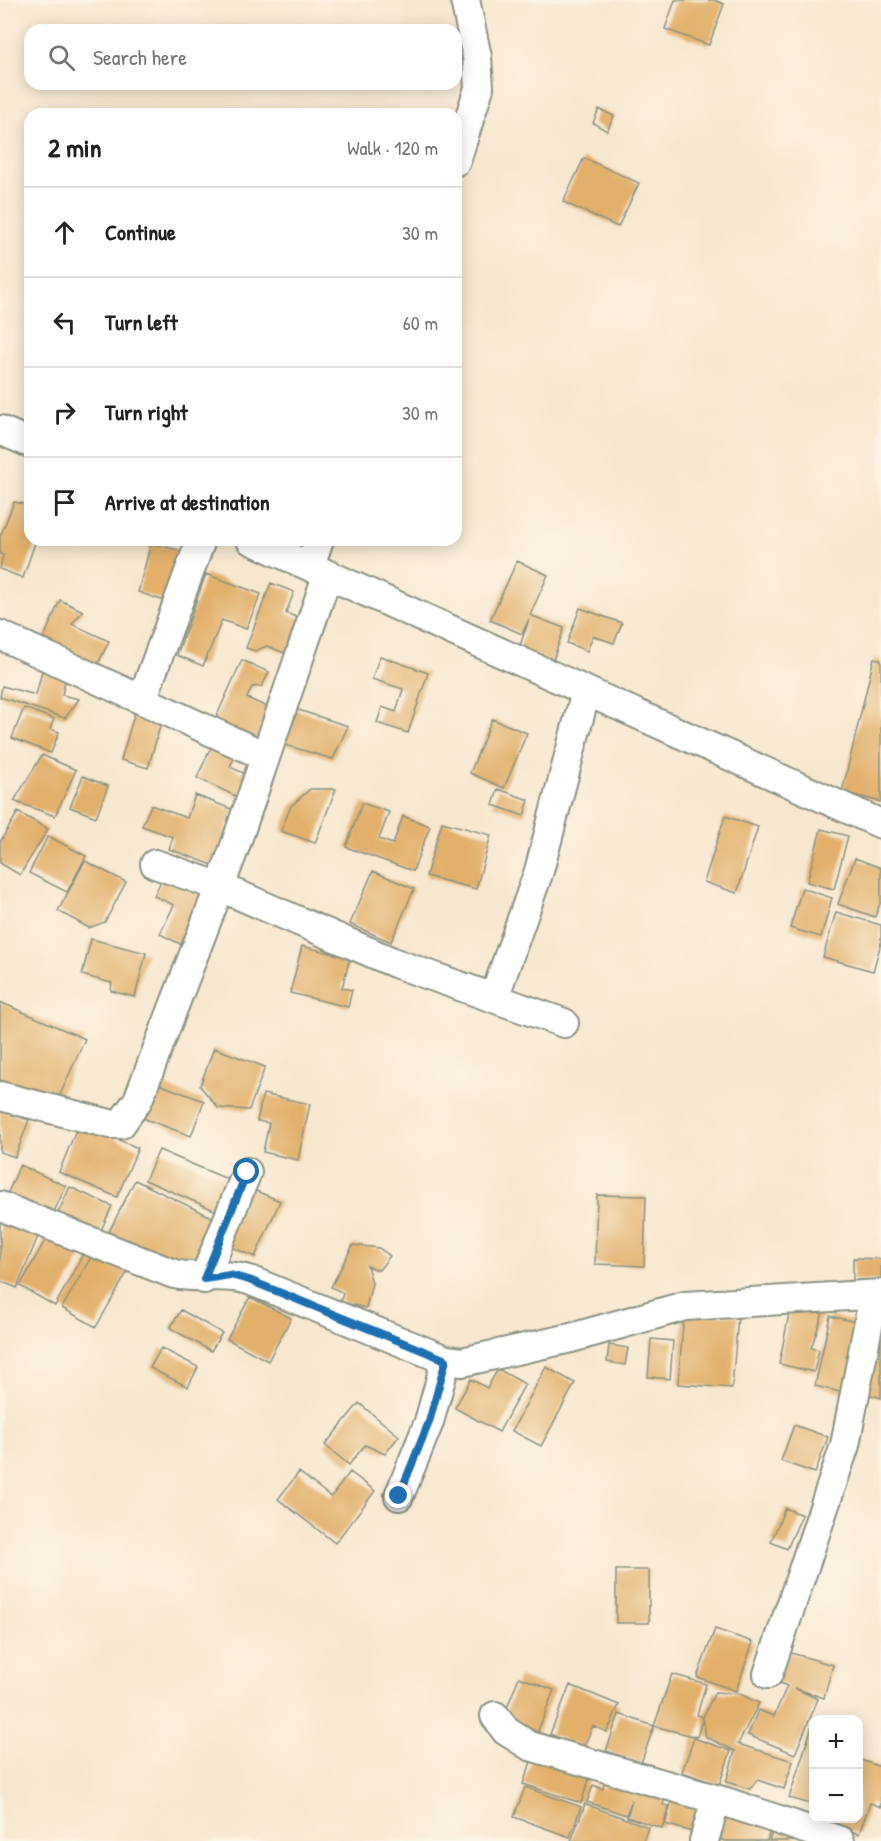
<!DOCTYPE html>
<meta charset="utf-8">
<style>
:root{--surface:#fff;--page:#f6f6f6;--text:#222;--muted:#767676;--line:#e0e0e0}
body{margin:0;font-family:"Patrick Hand",sans-serif;background:var(--page);color:var(--text)}
.controls{position:absolute;right:18px;bottom:18px;display:grid;overflow:hidden;border-radius:12px;box-shadow:0 3px 15px #0003}
.controls button{width:54px;height:54px;display:grid;place-items:center;padding:0;border:0;border-bottom:2px solid var(--line);background:var(--surface);color:var(--text);font:30px sans-serif}
.stop{position:absolute;width:18px;height:18px;margin:-14px;border:4px solid #1f6fb2;border-radius:50%;background:#fff}
.stop.end{background:#1f6fb2;border-color:#fff;box-shadow:0 2px 6px #0008}
.list{margin:0;padding:0;list-style:none}
h2{display:flex;justify-content:space-between;align-items:center;height:78px;margin:0;padding:0 24px;font-size:26px}
h2 small{font-size:20px;font-weight:400;color:var(--muted)}
.list li{display:grid;grid-template-columns:39px 1fr auto;gap:18px;align-items:center;box-sizing:border-box;height:90px;padding:0 24px;border-top:2px solid var(--line)}
.list b{display:block;font-size:22px;white-space:nowrap}
.list em{font-size:20px;font-style:normal;color:var(--muted)}
.icon{flex:none;width:33px;height:33px;fill:none;stroke:currentColor;stroke-width:2;stroke-linecap:round;stroke-linejoin:round}
.map{position:relative;flex:none;width:881px;height:1841px;overflow:hidden}
.search{position:absolute;background:var(--surface);box-shadow:0 3px 15px #0003;left:24px;top:24px;width:438px;height:66px;display:flex;align-items:center;gap:15px;box-sizing:border-box;padding:0 21px;border-radius:18px;color:var(--muted);font-size:22px}
.panel{position:absolute;background:var(--surface);box-shadow:0 3px 15px #0003;left:24px;top:108px;width:438px;height:438px;border-radius:18px}
.map>svg:first-child{display:block}
</style>
<div class="map">
<svg width="881" height="1841" viewBox="0 0 881 1841">
<rect width="100%" height="100%" fill="#fcf5e5"/>
<filter id="ink" filterUnits="userSpaceOnUse"><feTurbulence type="fractalNoise" baseFrequency=".0167" numOctaves="2"/><feDisplacementMap in="SourceGraphic" scale="12" xChannelSelector="R" yChannelSelector="G"/><feConvolveMatrix kernelMatrix="1 2 1 2 8 2 1 2 1" color-interpolation-filters="sRGB"/></filter>
<filter id="wash" filterUnits="userSpaceOnUse"><feTurbulence type="fractalNoise" baseFrequency=".008" numOctaves="4" result="noise"/><feDisplacementMap in="SourceGraphic" scale="24" xChannelSelector="R" yChannelSelector="G"/><feGaussianBlur stdDeviation="1.35" result="paint"/><feColorMatrix in="noise" values="0 0 0 0 0 0 0 0 0 0 0 0 0 0 0 0 0 1.4 0 .05"/><feComposite in="paint" operator="in"/></filter>
<g filter="url(#wash)">
<rect width="100%" height="100%" fill="#f7e7cf"/>
<g id="blocks">
<path fill="#e2b06a" d="M675 0H714L724 4 709 45 665 29Z
M599 109 614 116 607 131 593 123Z
M584 158 639 183 618 227 563 202Z
M14 502 30 505V540H36L23 578 0 569 3 555 0 554V537Z
M151 543 182 551 167 602 138 592Z
M517 561 548 575 530 615 564 628 552 663 518 651 529 619 522 634 490 620Z
M206 574 261 594 246 629 222 620 203 666 177 655Z
M271 583 294 592 286 613 304 620 290 655 267 646 255 651 246 648Z
M60 600 83 611 72 624 109 641 97 666 42 642Z
M580 608 622 623 614 643 593 636 587 651 567 643Z
M380 656 428 673 408 733 377 723 382 707 396 712 403 689 372 679Z
M874 658 881 660V802L842 792Z
M242 660 269 672 262 686 252 687 247 698 276 711 261 745 213 724Z
M42 671 66 677 62 695 79 699 65 718 0 697 2 686 36 695Z
M24 708 54 719 50 729 59 732 51 753 12 738Z
M136 708 163 716 148 768 121 760Z
M292 708 348 726 333 759 278 743Z
M492 719 527 733 504 788 470 773Z
M214 741 237 752 230 767 252 777 242 799 197 778Z
M42 755 76 770 55 816 14 801Z
M83 776 108 786 96 817 70 807Z
M310 789H336L315 843 281 831 291 806Z
M498 789 529 800 524 816 493 805Z
M195 795 234 810 213 865 169 849 173 837 142 826 151 805 187 818Z
M362 803 389 812 379 839 393 844 403 816 430 826 413 871 346 847Z
M18 812 48 829 20 875 0 863V842Z
M725 816 758 827 737 893 704 882Z
M442 822 491 835 476 889 426 876Z
M821 829 848 836 834 889 807 882Z
M48 836 86 856 67 892 29 873Z
M855 858 881 868V901L875 917 838 904Z
M85 861 126 882 105 922 89 928 58 911Z
M373 871 414 889 391 942 350 924Z
M163 877 205 896 182 945 160 934 174 905 154 896Z
M802 888 832 898 821 937 790 928Z
M836 912 881 925V943L873 971 823 957Z
M91 939 146 953 135 997 111 991 112 983 82 975Z
M302 946 350 958 342 988 352 990 348 1007 290 993Z
M0 1002 85 1039 55 1106 0 1080Z
M214 1048 265 1067 249 1110 218 1108 200 1086Z
M153 1082 204 1101 191 1136 140 1117Z
M263 1094 310 1104 298 1160 263 1152 269 1123 257 1121Z
M0 1110 29 1120 15 1157 0 1152Z
M79 1123 138 1148 117 1197 59 1172Z
M159 1150 234 1182 221 1213 145 1180Z
M20 1165 66 1186 51 1218 6 1197Z
M135 1180 224 1223 197 1278 108 1234Z
M70 1187 112 1206 97 1239 55 1220Z
M249 1188 280 1201 255 1257 224 1244Z
M597 1195 646 1196 644 1266 595 1264Z
M0 1218 39 1234 17 1288 0 1281Z
M50 1231 85 1250 55 1306 20 1286Z
M353 1245 379 1248 390 1256 379 1270 367 1266 372 1283 366 1308 341 1302 343 1293 331 1287Z
M94 1252 128 1271 96 1327 62 1308Z
M853 1258 881 1259V1281L853 1280Z
M250 1297 291 1318 268 1361 227 1339Z
M825 1307 811 1348 819 1350 814 1372 779 1364 790 1309Z
M181 1310 222 1333 211 1351 170 1328Z
M684 1312 738 1316 732 1388 678 1384Z
M830 1316 860 1323 849 1394 815 1386Z
M881 1323V1398L862 1392Z
M651 1339 673 1341 670 1379 648 1377Z
M609 1345 628 1348 625 1365 607 1362Z
M161 1348 198 1367 188 1387 150 1368Z
M546 1367 575 1383 541 1446 512 1431Z
M498 1369 525 1384 499 1432 455 1408 471 1379 487 1388Z
M359 1403 399 1436 385 1454 365 1445 349 1465 325 1445Z
M794 1425 828 1437 815 1473 781 1461Z
M299 1472 331 1497 350 1472 375 1491 335 1543 278 1499Z
M785 1508 802 1515 787 1549 771 1542Z
M616 1570H649V1623H616Z
M715 1629 753 1642 736 1691 697 1677Z
M784 1651 833 1665 824 1698 794 1688 818 1699 795 1754 748 1735 758 1710 774 1716 787 1686 774 1681Z
M672 1674 706 1684 697 1715 703 1717 715 1692 740 1694 759 1703 738 1744 793 1761 784 1789 757 1780 750 1789 726 1782 735 1751 706 1737 703 1717 697 1737 654 1726 641 1763 606 1751 619 1714 654 1726Z
M519 1677 554 1690 536 1736 505 1713Z
M570 1685 619 1705 607 1732 593 1726 583 1748 550 1734Z
M813 1723H814V1805L789 1798Z
M694 1738 731 1751 719 1785 682 1772Z
M535 1751 592 1770 581 1803 523 1784Z
M858 1759 881 1767V1807L870 1803 859 1834 834 1824 836 1818H858Z
M607 1773 668 1788 663 1805 669 1806 662 1828 627 1817 632 1800 626 1815 587 1802 593 1785 603 1789Z
M525 1787 581 1807 570 1837 514 1817Z
M675 1790 713 1800 703 1835 665 1824Z
M717 1803 773 1820 767 1841H726L708 1835Z
M585 1804 648 1827 643 1841H571Z
M775 1822 801 1841H769Z"/>
</g>
</g>
<g filter="url(#ink)">
<use href="#blocks" fill-opacity="0" stroke="#8b9282" stroke-width="1.5"/>
<g fill="none" stroke-linecap="round" stroke-linejoin="round">
<defs>
<path id="street" d="M456 161 479 88 477 57 465 0
M0 430 30 443
M251 540 881 824
M310 566 319 540
M0 635 265 756
M142 700 201 540
M155 864 218 886 395 963 564 1023
M494 998 539 871 586 691
M0 1096 110 1124H121L138 1100 233 852 327 576
M0 1206 174 1274C199 1280 224 1272 249 1280L446 1360 462 1362 571 1338 685 1306 881 1294
M204 1279 247 1172
M399 1496 429 1422 446 1360
M768 1674 845 1445 874 1295
M495 1716 506 1731 530 1746 729 1803 840 1841
M704 1841 716 1799"/>
</defs>
<use href="#street" stroke="#8b9282" stroke-width="32"/>
<use href="#street" stroke="#fff" stroke-width="28"/>
</g>
</g>
<g fill="none" stroke-linecap="round" stroke-linejoin="round" filter="url(#ink)">
<path stroke="#1f6fb2" stroke-width="8" d="M247 1172 204 1279 230 1275 249 1280 446 1360 429 1422 399 1496"/>
</g>
</svg>
<div class="controls">
<button>+</button>
<button>−</button>
</div>
<div class="stop" style="left:247px;top:1172px"></div>
<div class="stop end" style="left:399px;top:1496px"></div>
<div class="search"><svg class="icon" aria-label="search" viewBox="0 0 24 24"><circle cx="10" cy="10" r="6"/><path d="M15 15l6 6"/></svg>Search here</div>
<section class="panel">
<h2>2 min<small>Walk · 120 m</small></h2>
<ul class="list">
<li><svg class="icon" aria-label="ahead" viewBox="0 0 24 24"><path d="M12 20V5M6 11l6-6 6 6"/></svg><div><b>Continue</b></div><em>30 m</em></li>
<li><svg class="icon" aria-label="left" viewBox="0 0 24 24"><path d="M17 20v-9H6M10 6l-5 5 5 5"/></svg><div><b>Turn left</b></div><em>60 m</em></li>
<li><svg class="icon" aria-label="right" viewBox="0 0 24 24"><path d="M7 20v-9h11M14 6l5 5-5 5"/></svg><div><b>Turn right</b></div><em>30 m</em></li>
<li><svg class="icon" aria-label="arrive" viewBox="0 0 24 24"><path d="M6 21V4h12l-3 4 3 4H6"/></svg><div><b>Arrive at destination</b></div></li>
</ul>
</section>
</div>
